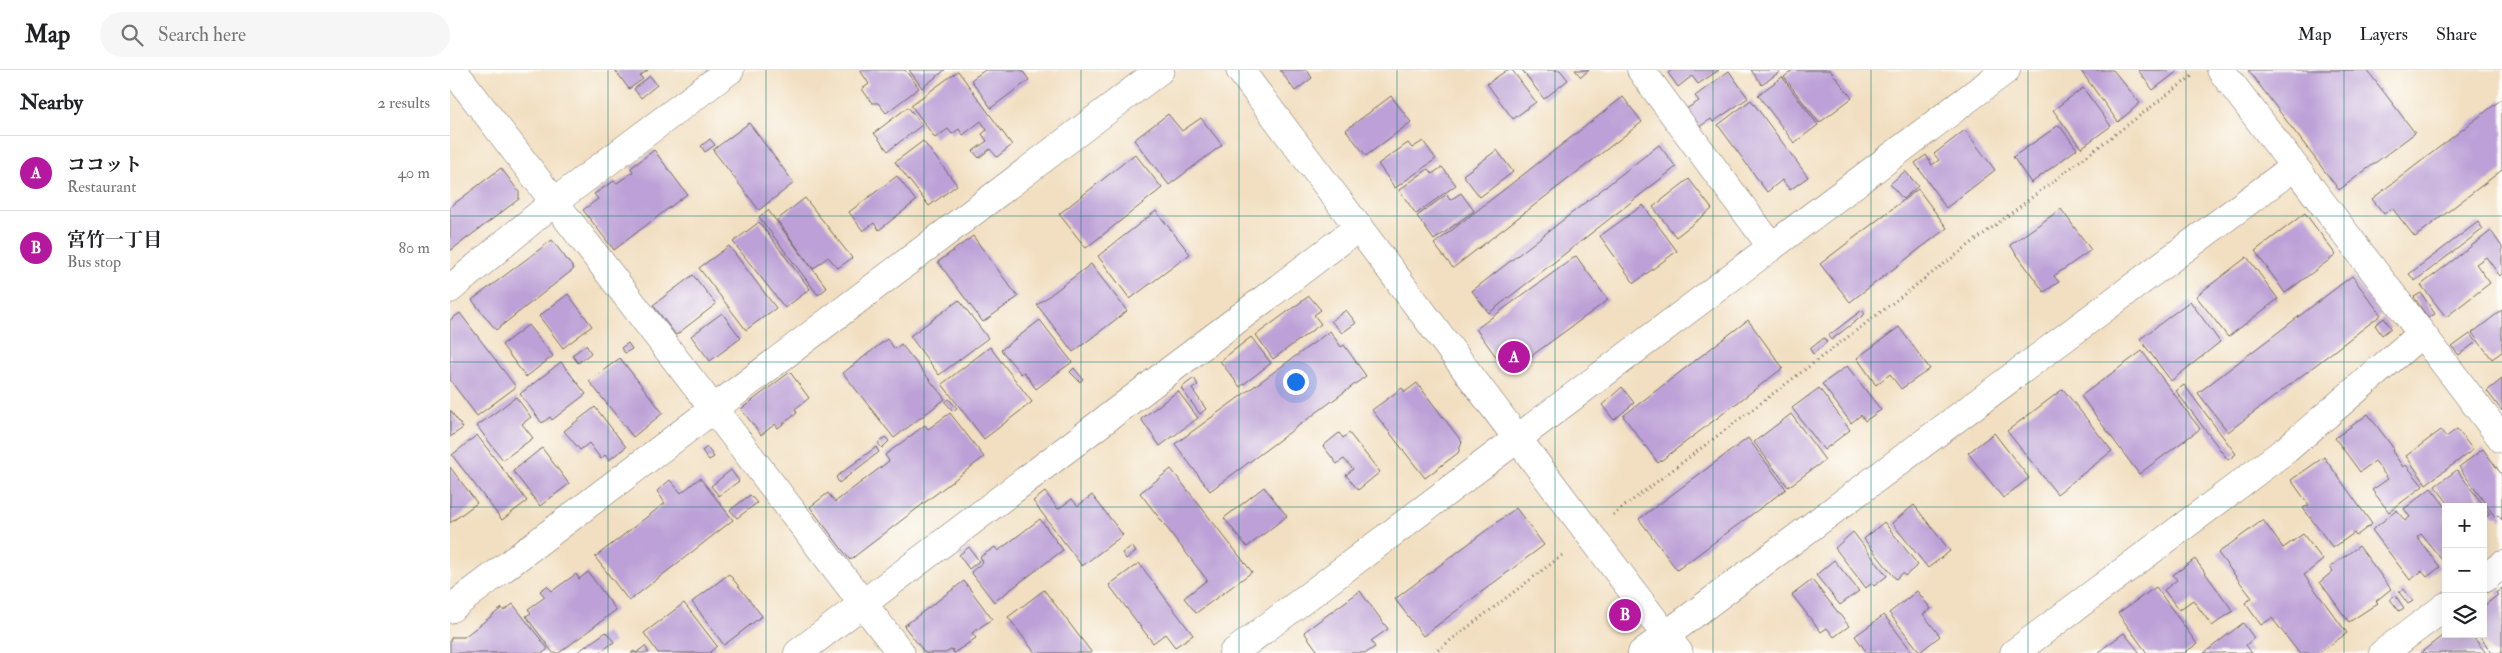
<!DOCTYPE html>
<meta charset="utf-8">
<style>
:root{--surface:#fff;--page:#f6f6f6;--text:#202124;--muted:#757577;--line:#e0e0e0;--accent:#b5179e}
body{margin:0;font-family:"IM FELL Double Pica","Noto Serif JP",serif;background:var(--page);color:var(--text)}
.controls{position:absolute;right:15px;bottom:15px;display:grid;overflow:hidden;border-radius:0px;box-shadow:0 5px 20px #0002}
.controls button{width:45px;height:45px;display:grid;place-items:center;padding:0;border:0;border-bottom:1px solid var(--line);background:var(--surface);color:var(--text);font:25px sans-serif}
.you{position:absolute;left:845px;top:311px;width:18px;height:18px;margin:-12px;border:4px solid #fff;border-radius:50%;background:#1a73e8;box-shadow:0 0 0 8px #1a73e833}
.badge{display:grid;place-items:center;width:32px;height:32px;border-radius:50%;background:var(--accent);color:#fff;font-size:16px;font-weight:700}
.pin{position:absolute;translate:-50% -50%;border:2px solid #fff;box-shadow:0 1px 5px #0006}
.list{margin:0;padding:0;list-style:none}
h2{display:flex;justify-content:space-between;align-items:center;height:65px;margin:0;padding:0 20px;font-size:21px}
h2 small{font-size:16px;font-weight:400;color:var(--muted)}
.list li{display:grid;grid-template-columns:32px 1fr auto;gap:15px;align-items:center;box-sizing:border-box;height:75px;padding:0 20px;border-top:1px solid var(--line)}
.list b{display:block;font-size:19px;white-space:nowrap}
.list p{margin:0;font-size:16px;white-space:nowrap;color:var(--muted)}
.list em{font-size:16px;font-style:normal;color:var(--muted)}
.icon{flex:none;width:28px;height:28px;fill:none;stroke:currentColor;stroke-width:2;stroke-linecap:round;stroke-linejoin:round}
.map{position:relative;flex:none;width:2052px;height:583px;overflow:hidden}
header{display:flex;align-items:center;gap:30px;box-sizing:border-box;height:70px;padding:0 25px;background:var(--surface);border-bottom:1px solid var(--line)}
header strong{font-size:24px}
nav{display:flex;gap:28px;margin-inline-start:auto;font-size:18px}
.search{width:350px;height:45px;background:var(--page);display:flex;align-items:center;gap:12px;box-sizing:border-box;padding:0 18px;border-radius:28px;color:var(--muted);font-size:19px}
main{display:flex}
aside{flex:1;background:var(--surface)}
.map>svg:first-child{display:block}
</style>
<header>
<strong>Map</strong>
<div class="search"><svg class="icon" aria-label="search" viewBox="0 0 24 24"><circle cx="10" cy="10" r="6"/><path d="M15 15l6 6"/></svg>Search here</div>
<nav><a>Map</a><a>Layers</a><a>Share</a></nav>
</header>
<main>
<aside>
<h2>Nearby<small>2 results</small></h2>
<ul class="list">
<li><span class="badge">A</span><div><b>ココット</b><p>Restaurant</p></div><em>40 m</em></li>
<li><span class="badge">B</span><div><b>宮竹一丁目</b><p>Bus stop</p></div><em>80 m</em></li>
</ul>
</aside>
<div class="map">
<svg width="2052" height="583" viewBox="0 0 2052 583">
<rect width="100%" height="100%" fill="#fdfcf7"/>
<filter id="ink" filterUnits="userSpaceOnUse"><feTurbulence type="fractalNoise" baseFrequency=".02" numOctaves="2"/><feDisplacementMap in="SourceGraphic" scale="10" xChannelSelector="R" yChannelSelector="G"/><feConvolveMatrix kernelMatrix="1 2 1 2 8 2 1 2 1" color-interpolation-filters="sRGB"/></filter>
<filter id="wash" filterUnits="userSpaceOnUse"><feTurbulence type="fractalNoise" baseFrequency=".0096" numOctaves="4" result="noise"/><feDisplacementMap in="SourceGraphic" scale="20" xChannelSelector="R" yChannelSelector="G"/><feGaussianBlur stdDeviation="1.12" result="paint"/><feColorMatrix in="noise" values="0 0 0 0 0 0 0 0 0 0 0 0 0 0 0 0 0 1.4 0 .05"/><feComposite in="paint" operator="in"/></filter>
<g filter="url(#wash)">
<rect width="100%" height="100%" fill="#f2dfc1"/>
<g id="blocks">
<path fill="#bca0d7" d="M165 0H198L190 6 193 9 179 19Z
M410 0H455L469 18 436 43 428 33H422L412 19 419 14Z
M459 0H495L472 18Z
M535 0H572L579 10 541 38 521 10Z
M830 0H857L862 8 845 21Z
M1057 0H1062L1086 32 1063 49 1037 14Z
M1072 0H1110L1118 10 1094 29Z
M1125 0H1139L1131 7Z
M1222 0H1269L1248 14 1242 6 1228 17 1218 3Z
M1301 0H1332L1312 15Z
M1343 0H1380L1402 28 1369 53 1334 7Z
M1632 0H1663L1690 33 1668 52 1631 1Z
M1688 0H1729L1703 20Z
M1798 0H1917L1965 63 1889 120Z
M508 1 562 75 547 87 540 79 529 88 523 81 537 71 532 64 537 60 531 51 513 65 509 59 502 64 498 59 485 68 461 35Z
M1279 1 1298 28 1263 52 1261 49 1249 57 1236 39 1249 31 1245 26Z
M200 6 207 15 191 28 184 19Z
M1332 7 1368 55 1344 73 1308 25Z
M1633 18 1661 56 1631 78 1603 40Z
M941 26 961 52 916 86 896 60Z
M1173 27 1192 52 1003 198 984 174Z
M2052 29V100L1965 167 1942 138 1934 144 1922 129Z
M1301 30 1358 107 1340 120 1332 110 1317 122 1268 55Z
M458 37 472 55 438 81 424 63Z
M718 44 732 61 751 48 772 75 719 115 684 70Z
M299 53 344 113 309 140 263 80Z
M1609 55 1627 79 1581 113 1563 87Z
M1515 60 1545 100 1496 138 1465 93 1476 85 1482 95 1489 90 1484 84Z
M260 69 265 75 255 82 251 76Z
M473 71 507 115 479 136 445 92Z
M973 71 986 89 945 118 928 94 958 73 962 78Z
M1209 75 1226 97 1039 243 1022 221Z
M204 80 237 124 164 180 133 140 148 129 144 124 164 111 167 113 183 102 181 98Z
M1047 80 1063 102 1030 127 1013 105Z
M685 84 712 118 636 178 609 144Z
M992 97 1006 115 966 144 949 120 978 99 982 104Z
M51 98 69 122V129L0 181V137Z
M1455 101 1468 116 1453 129 1440 114Z
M447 106 466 131 429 160 424 153 413 161 399 142Z
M1239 109 1262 139 1226 167 1203 137Z
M1468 119 1497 158 1400 232 1370 194Z
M1011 123 1024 141 984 170 967 146 997 124 1000 130Z
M355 128 402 188 388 198 378 187 363 199 327 150Z
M1193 135 1227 181 1184 213 1150 166Z
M1611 139 1641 180 1604 206 1609 212 1594 222 1560 175Z
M318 140 377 218 368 225 309 147Z
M706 141 740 184 680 229 648 186Z
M1855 143 1886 185 1835 223 1805 181Z
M309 152 360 219 335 238 283 172Z
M2028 152 2033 159 1965 211 1959 204Z
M2041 161 2052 177V204L2050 206 2036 187 2026 194 2040 213 1996 247 1971 215Z
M523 166 568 227 533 252 488 192Z
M102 170 124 199 46 260 22 230Z
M279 176 326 238 296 260 249 198Z
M1126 186 1158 230 1058 303 1026 259Z
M1797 187 1828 229 1778 267 1746 226Z
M641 194 677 241 623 282 587 235Z
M243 205 266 234 226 265 203 235Z
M1902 206 1931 245 1778 362 1748 323Z
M1971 223 1985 244 1978 248 1964 227Z
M118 224 142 256 113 278 89 246Z
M859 226 871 240 864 245 871 254 823 289 806 265Z
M509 230 538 268 489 305 460 266Z
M1740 231 1770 272 1721 311 1690 269Z
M896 240 906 253 892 263 881 251Z
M1412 240 1415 244 1381 270 1378 266Z
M2052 240V282L2042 289 2022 263Z
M10 243 66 317 27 346 0 310V250Z
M272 243 291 268 260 291 241 266Z
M1934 248 1941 258 1932 265 1925 255Z
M590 250 622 292 586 319 574 302 571 304 551 280Z
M1298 250 1333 298 1208 393 1173 346Z
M78 255 103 286 76 307 52 275Z
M1449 257 1480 299 1451 319 1440 304 1426 315 1407 288Z
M880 261 891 277 894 275 916 306 760 421 725 374Z
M2020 264 2026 272 2009 285 2002 277Z
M801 267 821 293 790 317 770 291Z
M1374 268 1377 272 1363 284 1360 279Z
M437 269 445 279 451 274 495 329 444 368 393 303Z
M178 273 182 279 175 283 171 278Z
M136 275 141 283 128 293 122 285Z
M540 277 582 332 534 369 492 314Z
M1692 281 1750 359 1689 404 1631 326Z
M170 288 213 343 183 367 139 311Z
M111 292 136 324 102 350 100 347 92 353 70 324Z
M1397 296 1431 340 1415 351 1411 345 1401 353 1372 314Z
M624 298 633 309 630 312 620 302Z
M340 302 359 328 345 339 347 343 328 358 325 354 311 365 291 339Z
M744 308 748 315 742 319 756 339 750 344 731 318Z
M2052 309V341L2037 321Z
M967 313 1012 372 1008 383 975 408 922 340 952 318 955 322Z
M1734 315 1786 384 1778 390 1726 321Z
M1172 317 1184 333 1164 350 1152 335Z
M1369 318 1400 360 1374 380 1342 338Z
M1613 319 1662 381 1607 424 1557 361Z
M728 321 748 348 710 376 691 349Z
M66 327 81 347 72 354 83 368 53 390 27 356Z
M499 329 507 338 503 341 495 332Z
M145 337 176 377 159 390 155 385 151 389 139 373 130 380 114 361Z
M0 340 13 358 0 367Z
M500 343 534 387 400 490 360 437 378 423 385 432 439 391 435 385 475 355 478 359Z
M1341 344 1375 390 1338 417 1304 372Z
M1918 344 1944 379 1942 381 1953 397 1956 395 1973 416 1939 442 1922 420 1938 409 1925 391 1910 402 1885 368Z
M2007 359 2023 380 1976 414 1956 386 1991 360 1996 367Z
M889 363 893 368 899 363 930 402 908 420 896 405 903 399 894 389 887 394 873 376Z
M1544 363 1579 408 1553 428 1518 383Z
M27 365 77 431 52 450 2 385Z
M435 367 439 371 432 378 428 373Z
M1298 368 1336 419 1227 500 1189 449Z
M257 377 264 387 259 390 252 381Z
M426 377 429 382 389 413 386 407Z
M92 378 119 414 90 436 63 401Z
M2033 379 2052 405V450L2048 445 2045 447 2009 397Z
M1874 387 1922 454 1906 466 1904 463 1883 478 1853 438 1859 435 1841 410Z
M0 397 27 433 0 453Z
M721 399 802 502 746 543 734 528 757 510 690 423Z
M281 400 289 411 269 426 261 416Z
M2007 400 2040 444 2033 449V437H2001L1985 416Z
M250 408 283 450 179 531 145 487 215 433 207 421 220 410 231 423Z
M814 417 837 446 797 477 774 448Z
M1981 418 1996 437V487L1992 490 1971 464 1967 467 1990 497 1977 507 1972 501 1960 510 1922 460 1947 440 1955 451 1960 447 1954 439Z
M595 422 608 439 622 429 628 436 642 425 673 465 632 496 583 431Z
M300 425 307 433 287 448 280 440Z
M1464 435 1500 481 1478 498 1442 453Z
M1066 438 1094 475 973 566 945 529Z
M590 449 613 480 544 532 521 502 533 492 530 487 545 477 548 481Z
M1813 450 1833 478 1853 464 1873 490 1854 505 1897 563 1869 583H1849L1822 548 1811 555 1795 533 1802 528 1768 483Z
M1434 452 1468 495 1455 506 1453 503 1446 509 1414 469Z
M1403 462 1437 506 1424 516 1422 513 1416 518 1385 478Z
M682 476 686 482 676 489 672 483Z
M1909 476 1941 519 1926 531 1928 533 1899 552 1870 512 1883 501 1880 497Z
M519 477 529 491 519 499 509 485Z
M1745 489 1783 541 1762 556 1743 530 1729 540 1714 520 1727 510 1723 505Z
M1384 490 1409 521 1390 535 1366 505Z
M689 493 743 565 725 577 715 564 703 573 659 515Z
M138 502 166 540 109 583H103L76 546 81 543 78 539 95 527 90 521 97 516 102 521 126 504 129 509Z
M279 504 312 546 274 575 242 532Z
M1362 510 1399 556 1384 567 1377 558 1371 562 1342 525Z
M514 511 542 549 522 563 526 568 504 583 502 579 496 583H475L454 556Z
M1706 517 1747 574 1734 583H1697L1668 543Z
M2052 518V583H2042L2028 564H2033V533L2035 535 2048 525 2046 523Z
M1954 519 1963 531 1958 534 1949 522Z
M594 520 642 583H585L558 547Z
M910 521 938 559 921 571 925 577 916 583H869L854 562Z
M1467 521 1481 539 1473 544 1490 566 1470 582 1439 543Z
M1945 525 1954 538 1949 541 1940 529Z
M234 533 267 576 260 582 261 583H208L194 563Z
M63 534 98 579 93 583H0V570L2 567H14L52 538 54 541Z
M1434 545 1463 583H1417L1405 566Z
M1793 553 1804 568 1796 575 1802 583H1754Z
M156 562 164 572 149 583H126Z
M1674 563 1690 583H1647L1659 574Z
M1996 563 2021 564 2036 583H1970Z
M195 576 199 583H181L184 581 186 583Z"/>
</g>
</g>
<g filter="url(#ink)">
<use href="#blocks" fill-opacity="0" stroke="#716a60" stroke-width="1"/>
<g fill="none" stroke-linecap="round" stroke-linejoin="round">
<defs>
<path id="minor" d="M3 0 451 583
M790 0 1229 583
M1191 0 1321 176
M1771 0 2052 369
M0 219 104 132 280 0
M2033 509 2052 495
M0 539 710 0
M348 583 909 157
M783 583 1556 0
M1192 583 1844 97
M1564 583 1837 379 1971 264
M1933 583 1996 536"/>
</defs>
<use href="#minor" stroke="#716a60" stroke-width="29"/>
<path stroke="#716a60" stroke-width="3" stroke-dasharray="1 4" stroke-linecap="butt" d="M1163 445 1742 6
M984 583 1115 483"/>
<use href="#minor" stroke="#fff" stroke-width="28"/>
</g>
</g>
<path fill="none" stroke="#0f766e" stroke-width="1" stroke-opacity="0.55" d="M158 0V583M316 0V583M474 0V583M631 0V583M789 0V583M947 0V583M1105 0V583M1263 0V583M1421 0V583M1578 0V583M1736 0V583M1894 0V583M0 146H2052M0 292H2052M0 437H1996M2033 437H2052"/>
</svg>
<div class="controls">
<button>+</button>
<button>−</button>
<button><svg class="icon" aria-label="layers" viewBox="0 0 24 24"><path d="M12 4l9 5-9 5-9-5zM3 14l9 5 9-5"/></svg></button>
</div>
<div class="you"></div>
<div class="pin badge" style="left:1064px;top:287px">A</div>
<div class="pin badge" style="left:1175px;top:545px">B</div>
</div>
</main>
